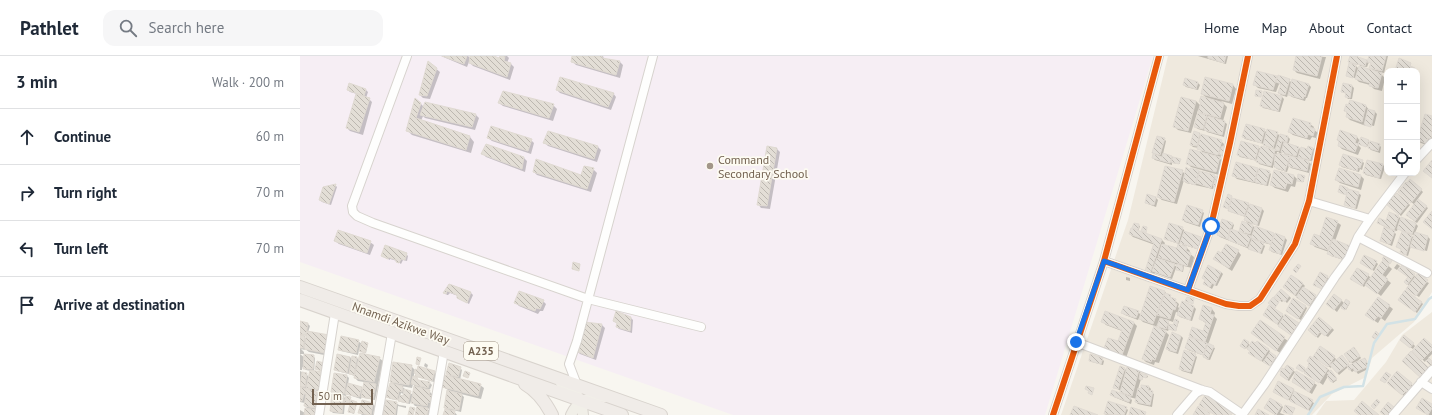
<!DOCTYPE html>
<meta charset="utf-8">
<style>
:root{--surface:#fff;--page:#f6f6f7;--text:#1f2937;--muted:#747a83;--line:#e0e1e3}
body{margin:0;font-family:"PT Sans",sans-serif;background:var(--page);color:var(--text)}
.controls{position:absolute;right:12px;top:12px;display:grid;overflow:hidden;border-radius:8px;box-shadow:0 4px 16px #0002}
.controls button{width:36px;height:36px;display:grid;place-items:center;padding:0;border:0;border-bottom:1px solid var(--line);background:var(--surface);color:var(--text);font:20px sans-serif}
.scale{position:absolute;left:12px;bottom:10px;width:61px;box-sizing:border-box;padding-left:4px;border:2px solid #736251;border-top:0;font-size:11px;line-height:14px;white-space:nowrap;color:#736251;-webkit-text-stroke:3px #fdfbf2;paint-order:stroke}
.stop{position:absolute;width:12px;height:12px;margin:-9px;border:3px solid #1a73e8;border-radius:50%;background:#fff}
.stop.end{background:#1a73e8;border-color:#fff;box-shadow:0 1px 4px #0008}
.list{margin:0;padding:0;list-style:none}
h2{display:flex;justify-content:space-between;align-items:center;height:52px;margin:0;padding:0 16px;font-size:17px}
h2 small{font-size:13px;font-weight:400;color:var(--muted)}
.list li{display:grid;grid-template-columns:26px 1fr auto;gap:12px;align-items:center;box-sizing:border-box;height:56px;padding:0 16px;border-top:1px solid var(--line)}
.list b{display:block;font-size:15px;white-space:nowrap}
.list em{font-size:13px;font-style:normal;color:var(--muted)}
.icon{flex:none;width:22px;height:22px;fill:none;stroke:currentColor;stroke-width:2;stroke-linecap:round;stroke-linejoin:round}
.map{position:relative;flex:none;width:1132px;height:359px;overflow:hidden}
header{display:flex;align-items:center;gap:24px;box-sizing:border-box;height:56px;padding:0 20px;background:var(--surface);border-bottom:1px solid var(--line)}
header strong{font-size:19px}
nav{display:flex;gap:22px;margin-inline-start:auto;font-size:14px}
.search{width:280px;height:36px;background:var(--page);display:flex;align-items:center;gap:10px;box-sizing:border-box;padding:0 14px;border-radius:12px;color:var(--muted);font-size:15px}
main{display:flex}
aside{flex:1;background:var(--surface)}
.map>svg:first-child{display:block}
</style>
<header>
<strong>Pathlet</strong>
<div class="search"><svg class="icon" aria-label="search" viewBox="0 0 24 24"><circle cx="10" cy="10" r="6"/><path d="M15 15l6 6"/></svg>Search here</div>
<nav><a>Home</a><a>Map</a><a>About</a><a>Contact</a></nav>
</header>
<main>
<aside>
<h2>3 min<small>Walk · 200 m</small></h2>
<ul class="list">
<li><svg class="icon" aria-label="ahead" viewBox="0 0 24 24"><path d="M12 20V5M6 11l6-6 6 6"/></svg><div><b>Continue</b></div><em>60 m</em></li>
<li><svg class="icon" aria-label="right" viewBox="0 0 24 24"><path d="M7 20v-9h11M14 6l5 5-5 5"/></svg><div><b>Turn right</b></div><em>70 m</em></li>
<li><svg class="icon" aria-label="left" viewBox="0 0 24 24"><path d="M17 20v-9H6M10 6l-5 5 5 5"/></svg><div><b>Turn left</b></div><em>70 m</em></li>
<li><svg class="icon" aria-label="arrive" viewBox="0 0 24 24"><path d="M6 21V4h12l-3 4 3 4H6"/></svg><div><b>Arrive at destination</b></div></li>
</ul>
</aside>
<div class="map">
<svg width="1132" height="359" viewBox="0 0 1132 359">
<defs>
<pattern id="building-back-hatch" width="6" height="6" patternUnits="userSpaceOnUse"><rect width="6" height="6" fill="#e3ded6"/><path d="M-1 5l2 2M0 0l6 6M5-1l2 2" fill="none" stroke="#bcb7b0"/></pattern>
</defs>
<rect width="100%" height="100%" fill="#f8f6f0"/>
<path fill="#efe9de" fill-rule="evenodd" d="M868 0H1132V236L1114 266 1072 302 1066 321 1032 338 1012 359H761L828 164ZM1087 15H1117V117H1087Z
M1132 256V359H1016L1026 345 1054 344 1086 306 1102 279Z"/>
<path fill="#f6eef4" d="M0 0H853L745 359H433L0 206Z"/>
<path fill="#0003" fill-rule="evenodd" d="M141 0H168L171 3V0H190L200 3 201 0H207L209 2 207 7 211 8 214 11 210 24 173 10 169 6 167 11Z
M273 0H303L304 3 320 6 323 9 320 22 276 9 273 6Z
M898 0H928L926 8Z
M997 0 1026 1 1020 23 997 17 994 14Z
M1051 0H1058L1057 2 1066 5 1068 6 1073 2 1074 0H1088L1084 17 1079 16 1085 22 1082 35 1074 33 1070 29 1059 26 1055 22 1049 21 1047 19 1054 9 1049 5ZM1069 6 1072 8 1071 12 1075 16 1060 11 1061 10 1067 11ZM1054 8 1060 9 1059 13Z
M128 6 140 16 130 43 123 42 120 39Z
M976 21 978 22 989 24 992 27 1009 29 1011 31 1007 42H1006L1005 45 992 41 988 38 987 41 981 39 979 37 982 29 979 28 976 36 958 32 954 28Z
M906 22 933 29 936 33 932 48 921 45 927 51 923 65 927 68 924 81 907 76 905 73V75L898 73 895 71 904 60 898 54 891 77 878 74 874 70 882 42 896 45 901 50 902 47 900 46 908 43 902 38Z
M898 27 900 29 898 34 886 31 884 29Z
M1044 28 1052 30 1054 32 1052 43H1048L1046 40V38L1042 35Z
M65 33 68 36 66 42 69 43 72 46 63 79 50 75 47 72 57 38 50 36 48 34Z
M257 34 313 37 316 41 311 54 260 37Z
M982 41 984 43 980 56 963 52 961 49Z
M199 47 253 49 257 53 253 65 203 50Z
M121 48 124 51 176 59 179 62 175 74 125 62 123 60 121 65 170 81 174 86 171 97 112 79 107 74Z
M1066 50 1069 54 1075 56 1077 58 1074 70 1066 68V70L1050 64 1047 61 1048 58 1045 55Z
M1132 61V85L1129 90 1121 87 1117 84Z
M1010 68 1014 71 1013 73 1018 77 1016 82 1012 81 1010 84 993 79 989 76Z
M964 74 967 77H977L980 80 988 81 990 83 988 89 999 92 1001 94 1013 92 1015 94 1012 105 1006 104 1011 108 1009 117 991 112 989 110 987 116 977 113 973 109V112L959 108 958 105 940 101 938 99 958 91 961 93V91L976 95V93L967 91 964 88 945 83 943 81ZM982 95 987 100 981 99ZM977 96H979L978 100H976ZM986 98 992 100 991 103ZM999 100 1004 105 998 103Z
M249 76 298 91 301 94 297 106 248 90 245 87Z
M894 77 921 85 924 88 920 103 923 105 919 119 891 111 887 107 903 97 899 92 893 91 891 89Z
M1057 81 1060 85H1068L1070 87 1079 89 1081 91 1080 97 1071 94 1069 92 1070 87H1069L1067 91 1059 87 1058 89 1061 92 1058 99 1042 93 1039 90Z
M188 82 231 84 234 87 231 98 192 85Z
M864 83 866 85 863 98 880 103V108L872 107V109L855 104 853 102 854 98 853 97Z
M187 89 224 102 227 105 225 116 186 101 183 98Z
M477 93 480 96 470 153 461 152 458 148Z
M1062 105 1064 107 1062 114 1060 113 1059 116 1042 111 1040 109Z
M1083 109 1085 111 1081 123 1066 119 1064 117Z
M293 113 297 117 291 136 237 119 234 116 281 120Z
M891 113 915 120 916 122 913 133 886 127 884 124 877 148 862 144 858 141 882 115 885 118 891 115Z
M957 113 959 115 969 116 971 118 968 130 937 123 934 120Z
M1060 119 1064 123 1061 134 1040 127 1036 124Z
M994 120 998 124 1004 121V126L999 125 997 123 995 131 991 130 988 136 975 132 971 129Z
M35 129 37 131 31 149 22 146 20 144Z
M1048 133 1058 137 1061 139 1057 153 1047 150 1045 148 1047 139 1040 136Z
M1121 134 1123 136 1117 144 1128 152 1117 167 1109 161 1115 149 1101 138Z
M931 141 932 143 948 148 950 150 962 153 964 155 959 170 950 167 955 172 985 182 987 184 982 199 972 196 970 194 972 189 961 186 965 190 962 198 920 181 918 179 932 167 934 169 932 175 945 179 940 174 950 169 945 164 946 161 931 156 929 153 925 151Z
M856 142 858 144 856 151 848 148 846 146Z
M1108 147 1110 149 1101 160 1089 150Z
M902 155 904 157 900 171 885 166 883 164Z
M1089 158 1099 161 1101 163 1116 168 1118 170 1115 177 1128 181 1130 183 1127 195 1112 191V192L1111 190 1108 200 1103 198 1101 196 1102 194 1097 191 1103 175 1098 172 1097 175 1092 174 1096 178 1092 190 1083 186 1081 184 1085 171 1078 167 1086 166ZM1109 178 1115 179 1114 182 1113 181Z
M1037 166 1041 169 1035 185 1047 205 1031 200 1029 197V196L1015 191 1012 188Z
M835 168 840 170 838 176 862 184 865 187 864 189 877 193 879 188 867 184 865 182 882 172 884 174V176L901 182 903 184 900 194 884 189 890 195 889 197 894 201 892 212 884 210 883 216 878 214 876 212 872 223 855 217 854 220 849 218 846 215 855 189 833 181 830 178 836 175 833 172ZM880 186 885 191 879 189ZM872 207 878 209V212Z
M35 185 70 186 74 189 70 199 39 188Z
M938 195 941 199 932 215 914 203 921 198Z
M106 198 108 200 107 205 103 204 101 208 97 205 90 203V204L82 200Z
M1083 205 1092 213 1085 222 1091 227 1081 240 1066 228 1064 231 1052 223 1068 219 1071 222Z
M1076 206 1078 208 1074 215 1061 207Z
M1097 208 1100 210 1097 214 1094 212Z
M1102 210 1116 221 1129 227 1119 241 1110 235V230L1107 228 1109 221Z
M921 216 923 218 917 230 914 229 912 233 904 228 906 224Z
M1020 217 1030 223 1024 234 1017 230Z
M826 221 830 222V225L826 224Z
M991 221 1003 228 1005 230 1003 232 1017 242 1011 251 986 233Z
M149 229 171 237 173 239 169 248 160 243 158 240 150 237 148 239H147L145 237Z
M864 235 879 248 878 251 880 253 882 247 894 251 896 253 892 265 880 261 878 259 879 257 876 256 873 266 865 263 870 269 874 270 878 265H879L876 275 869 273 868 275 863 273 869 279 859 307 855 306 854 309 846 306 843 303 855 270 843 266 839 262 838 264 825 259 822 257 838 256 841 259ZM857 269 863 275 856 272Z
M989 240 991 242 987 247 984 244 982 246 978 243Z
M1079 242 1093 253 1085 265 1081 262 1078 267 1070 262Z
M1041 244 1044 247 1046 244 1050 247 1046 254 1041 250 1037 256 1030 250Z
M243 245 246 248 243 255H240L238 258 219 250 216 247Z
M1102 246H1121L1123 248 1117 257Z
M1005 250 1007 252 1001 264 989 257Z
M904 251 912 253 915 257 914 260 917 263 908 289 915 292 910 304 906 303 905 300 888 294 886 292 894 284 890 280 904 276 907 268 900 263Z
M806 257 834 267 837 270 826 302 809 295 806 292 818 286 822 275 806 269 803 266Z
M964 259H982L1000 270 994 280Z
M331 262 333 264 332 277 319 273 317 271 318 268 314 265Z
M961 265 988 285 980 297 956 280Z
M0 266 8 268 10 270 8 276 29 300 9 296 5 293V294L1 293 4 296V298H0L5 302 13 300 15 302 14 316 21 336 14 334 19 339 17 353H8L5 350V347L0 346V315L6 318 9 321 11 315 6 314 2 311V314H0V286L1 279H0ZM3 279 8 280 7 284ZM7 331 11 335 6 334Z
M285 267 302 269 305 272 296 304 280 298 277 295Z
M1032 272 1034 274 1028 281 1022 277 1018 282 1009 274Z
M881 280 883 282 878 298 869 295 867 293Z
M945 284 950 289H955L968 293 970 295 969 297 978 303 972 311 964 305 963 306 952 299 951 295 947 291 946 293 941 289Z
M58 285 62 288H68L66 297 59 294 58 299 41 295 39 293Z
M1103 286 1113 288 1115 290 1113 293Z
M1132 290V298L1128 302 1132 306V310L1126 304 1125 306 1114 295Z
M1056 294 1061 302 1055 307 1065 303 1068 308 1066 309 1068 313 1058 318 1055 314 1052 316 1048 311 1039 319 1032 310 1031 312 1017 303 1034 301 1036 303 1034 307 1044 303 1050 310 1053 308 1051 306Z
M895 299 897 301 892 318 882 315 880 313Z
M50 301 52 304 57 302 59 304 79 302 83 305 75 344 64 342 62 340 61 343 49 339 46 337V340L42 339 46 343 50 342V345L57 347 54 358 49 356 51 348 45 346 44 358 33 357 31 355 36 340 32 336 47 320 49 322 48 328 61 332 63 334 64 326 58 325 55 322V320L52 319 49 316V318L37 315 35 313Z
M802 303 804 305 803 309 792 306 790 304Z
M125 307 128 309 127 312 124 310Z
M999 309 1007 315 1010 310 1028 313 1037 324 1033 327 1028 320 1023 329 998 311Z
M111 310 115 314 134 316 136 318 134 326 118 321 114 316V321L119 325 130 327 132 329 130 333H127L133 339 130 353 126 352 130 355 129 359H116L118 350H115L111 345 110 348 101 346 99 344 90 343 88 341 94 329 91 326ZM113 328 115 331 113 339 101 330 112 332ZM101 337 104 338V341L100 340Z
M988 310 995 316 989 325 983 321Z
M160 312 162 314 160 324 180 329 184 332 181 343 161 338 164 341 161 356 153 354 157 359H144L148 355 145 351 148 334 143 331 152 322 147 317Z
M828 312 839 315 842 318 848 320 847 322 843 321 842 324 841 323 838 333 841 334 842 330 849 331 851 333 850 336 854 338 852 351 838 348 836 346 837 343 829 341 832 344 831 348 814 341 812 339 824 340 821 335 814 331 825 313 827 315Z
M997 317 1017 329 1012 338 993 326Z
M1111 328 1114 332 1106 342 1092 330Z
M993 333 995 336 1014 347 1010 355 974 336Z
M62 346 73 348 75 350 73 359H62L60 357Z
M96 347 99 349 106 350V352L98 350 97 359H85Z
M981 349 983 351 980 357 985 359H975L965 352Z
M1132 349V359H1128L1120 354Z
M826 352 828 354 826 359H806L805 358Z
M0 354 5 357 19 359H0Z"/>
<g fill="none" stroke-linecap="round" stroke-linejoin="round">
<path stroke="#d2e2e6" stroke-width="2.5" d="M1008 359 1020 341 1044 331 1063 330 1074 287 1087 268 1115 263 1129 243 1132 241"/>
</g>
<path fill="url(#building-back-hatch)" stroke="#e0dad2" d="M142 0H167L164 8Z
M170 0H194L199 2 200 0H205L204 5 211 7 207 21 169 7Z
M272 0H302V2L320 5 316 19 271 6Z
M908 0H926L924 7 908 2Z
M996 0H1022L1017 20 993 14Z
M1050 0H1055L1067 4 1065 10 1048 6Z
M1069 0 1072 1 1073 0H1086L1082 15 1069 12 1071 7 1067 6Z
M1099 2 1111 7 1110 10 1115 12 1114 15H1095Z
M128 5 137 12 127 40 119 39Z
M1049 7 1056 9 1053 22 1046 20Z
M1059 10 1082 17 1078 32 1069 30 1070 27 1055 23Z
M957 15 977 20 973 34 953 29Z
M978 19 990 23 985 39 978 37 981 28 976 26Z
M260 21 314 37 308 51 256 34Z
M905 21 933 28 929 45 901 38Z
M885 22 898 26 896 33 883 29Z
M992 23 1009 28 1005 41 1004 40 1003 43 988 39Z
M49 27 66 33 64 40 47 34Z
M1043 27 1052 29 1050 42 1045 41 1046 37 1041 36Z
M956 34 962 35 961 41 955 40Z
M203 35 254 48 249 62 198 47Z
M964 35 982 40 978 55 960 50Z
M56 38 70 42 59 76 46 72Z
M901 40 924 47 920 62 898 56 901 46H899Z
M881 41 896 45 888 75 873 71Z
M115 42 121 47 116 62 170 80 166 94 106 75Z
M1050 44 1066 49 1062 66 1046 61 1047 56 1044 55 1046 48 1048 49Z
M125 46 176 58 172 71 120 59Z
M1068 53 1075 55 1071 71 1064 69Z
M898 57 907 59 903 73 894 71Z
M1125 58 1132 60V80L1130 83 1128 82 1126 87 1117 84Z
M908 60 925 65 922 79 904 74Z
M993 62 1011 67 1010 71 1015 73 1013 80 1008 78 1007 82 988 76Z
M946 68 965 73 961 87 942 81Z
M191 70 232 83 228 95 187 82Z
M967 73 978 76 973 92 963 89Z
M1040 74 1057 80 1055 87 1058 88 1055 96 1038 90 1039 85 1037 84Z
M248 75 298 90 294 103 243 87Z
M894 75 900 77 897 90 890 89Z
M901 78 922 84 918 99 897 93Z
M980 78 988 80 987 86 982 85 979 95 975 94Z
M857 80 865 82 860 99 852 97Z
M1061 81 1069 84 1066 91 1058 88Z
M941 85 959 90 955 104 937 99Z
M1070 85 1080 88 1078 95 1068 92Z
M984 86 999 91 996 100 981 96Z
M186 88 224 101 222 113 181 98Z
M467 90 477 92 467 150 457 149Z
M922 90 926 92 923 100 919 98Z
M961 90 975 94 971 110 956 106Z
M1008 90 1013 92 1010 104 998 101 1001 91 1007 93Z
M890 93 920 101 916 116 886 108Z
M863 97 872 100 870 107 852 102 853 98 862 101Z
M978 97 990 100 985 115 974 111 975 98 977 99Z
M1043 98 1063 104 1060 112 1058 111 1057 115 1039 109Z
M991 100 1009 105 1007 115 988 110Z
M873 101 881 103 879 108 871 106Z
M236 103 281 119 284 110 294 112 287 133 233 116Z
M1067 104 1083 108 1079 122 1063 117Z
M1132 104V122L1123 115Z
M936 106 958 112 954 126 932 120Z
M865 110 883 114 874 146 857 141Z
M886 111 890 114V112L899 114 895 129 883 125Z
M959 112 970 115 966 129 955 126Z
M1039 112 1061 119 1058 131 1035 124Z
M974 114 994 119 992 128 987 127 985 133 970 129Z
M900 115 915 119 911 132 896 127Z
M998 118 1005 120 1003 126 997 125Z
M916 120 920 121 917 131 913 130Z
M1110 123 1122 133 1111 147 1098 136 1106 126 1107 127Z
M36 128 29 148 19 144 23 131Z
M1040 129 1048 132 1046 139 1038 136Z
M1048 133 1059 136 1055 152 1044 149Z
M1097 137 1109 147 1099 159 1086 148Z
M847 138 856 141 854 149 845 147Z
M928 138 932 140 928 153 923 151Z
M932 142 949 147 944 160 928 155Z
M1118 143 1127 150 1115 165 1106 159Z
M950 148 962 152 957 169 944 164Z
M887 149 903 154 898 169 882 164Z
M1132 155V173L1123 166Z
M1089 156 1099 160 1094 174 1077 167 1079 162 1086 165Z
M1026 161 1038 165 1028 194 1010 188 1014 178 1020 180Z
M1101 161 1116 167 1112 178 1097 173Z
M922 163 933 167 931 172H930L928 183 917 179Z
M942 165 953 169 950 178 939 175Z
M834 167 839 168 838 174 832 172Z
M869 167 883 171 878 187 864 183Z
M843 170 847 171 846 177 841 175Z
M955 170 974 177 971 188 951 182Z
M1084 171 1095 175 1090 188 1080 185Z
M831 172 862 183 850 217 845 215 854 187 829 178Z
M931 173 951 180 947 191 928 184Z
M38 174 71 185 67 197 34 185Z
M884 175 901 181 898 193 880 187Z
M1102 175 1112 179 1106 199 1100 196 1101 193 1096 191Z
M1115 176 1128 180 1124 195 1110 191Z
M975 177 985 181 980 198 969 194Z
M952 183 964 187 960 197 948 193Z
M1033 183 1050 190 1045 204 1027 198Z
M862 188 877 192 878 188 887 191 886 195 891 197 887 210 858 201Z
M926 188 939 194 929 212 913 203 918 195 921 197Z
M85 189 107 197 105 204 101 203 99 207 96 206V204L88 201V203L81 200Z
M1064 199 1077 205 1072 214 1060 207Z
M1085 199 1093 203 1090 208 1082 203Z
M857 202 875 208 870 221 852 215Z
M1083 204 1089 209 1082 219 1088 223 1077 238 1065 229Z
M273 206 280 208 279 215 272 213Z
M877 208 883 210 882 215 876 214Z
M998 208 1001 210 996 217 993 214Z
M908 209 921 216 915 229 912 227 910 231 903 228 905 224 902 222Z
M1102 209 1115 218 1107 229 1104 226 1108 221 1098 214Z
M1057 212 1069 218 1062 230 1050 223Z
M1020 216 1028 220 1022 233 1013 229Z
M1118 217 1128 224 1116 240 1106 233Z
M991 219 1003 227 995 239 983 231Z
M149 228 171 236 167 247 157 242V239L147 235 146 238 143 237Z
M850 230 865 235 853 268 839 263Z
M1003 231 1016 239 1009 250 996 241Z
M981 233 989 240 985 246 981 243 980 245 974 241Z
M1105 234 1122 246 1115 256 1098 244Z
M219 235 244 244 240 253 236 252 235 255 214 247Z
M865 237 871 239 870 241 876 243 875 247 877 248 875 254 873 253 870 263 857 259Z
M1034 238 1042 244 1034 254 1026 248Z
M887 241 894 243 893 248 885 245Z
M973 241 979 246 975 252 968 247Z
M1078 241 1090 249 1081 262 1078 260 1074 265 1065 259Z
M993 242 1006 250 998 263 986 255Z
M1046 243 1050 246 1045 254 1041 252Z
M882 245 894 250 890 264 877 259Z
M903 249 912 252 910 258 914 259 905 286 889 280 892 271 903 275 906 266 899 263Z
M969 249 983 258 977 268 963 259Z
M824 250 839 255 836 262 821 257Z
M316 255 331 261 330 275 316 271 317 267 313 265Z
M805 255 834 266 822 299 804 292 808 282 818 285 822 274 801 266Z
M985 258 999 267 991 279 978 270Z
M1019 261 1032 272 1025 280 1020 276 1016 281 1008 274Z
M860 262 869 265 866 273 857 270Z
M875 263 878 264 876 275 868 273 869 268 873 269Z
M960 264 985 281 976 295 951 277Z
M0 265 8 267 6 279 0 278Z
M284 266 302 268 293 302 276 295Z
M854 270 866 275 855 304 852 303 851 306 842 303Z
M7 275 29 279 25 297 4 293Z
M1076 275 1079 278 1075 283 1072 281Z
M872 276 881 280 876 296 866 293Z
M0 279 5 280 3 292H0Z
M1104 279 1114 287 1110 292 1100 284Z
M41 280 59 284 56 297 38 294Z
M889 281 907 287 903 299 885 292Z
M1124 282 1132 289V294L1122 304 1112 295Z
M944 283 949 286 945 293 940 290Z
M62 285 68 287 65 297 59 295Z
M952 285 955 287 957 285 969 293 961 305 948 297 950 295 947 293Z
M908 287 914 290 908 303 903 301Z
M1020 290 1035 300 1028 311 1013 301Z
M1054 291 1060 300 1050 307 1044 298Z
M884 294 896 298 890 316 879 313Z
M1111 295 1130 313 1121 322 1102 305Z
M970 296 976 300 970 310 963 306Z
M60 297 80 301 74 326 54 322Z
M4 298 14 299 13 313H3Z
M37 298 50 301 47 317 34 314Z
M790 298 803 302 801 308 789 305Z
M1042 299 1049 308 1037 317 1030 309Z
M52 300 57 301 54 319 49 318Z
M1010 300 1028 313 1019 327 1004 317 1009 309H1008L1009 306 1007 305Z
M117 301 121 302 119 309 116 308Z
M1065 302 1067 306 1065 307 1067 311 1055 316 1053 312 1049 314 1047 310Z
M1129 302 1132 305 1131 310 1126 305Z
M17 305 24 307 22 315 15 313Z
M93 306 112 309 109 329 90 326Z
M149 307 161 311 158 321 146 318Z
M999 308 1005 312 1003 316 996 312Z
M987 309 994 313 987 324 980 319 981 317 980 316 982 312 984 313Z
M118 310 135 315 132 325 115 320 116 318 114 317 115 313 117 314Z
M820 310 825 312 818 333 813 332Z
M827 311 839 314 832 340 820 336Z
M10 314 22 316 19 334 6 332Z
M1031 314 1037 323 1031 326 1027 320 1029 319 1027 317Z
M165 315 170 317 168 322 163 320Z
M996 315 1015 326 1009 336 992 326Z
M1097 315 1112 327 1110 330 1112 331 1107 336 1106 335 1102 339 1087 327Z
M2 316 7 317 5 331 0 330Z
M1086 316 1091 319 1085 327 1080 324Z
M34 317 47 319 44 338 31 336Z
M840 317 847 319 846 322 843 321 842 324 839 323Z
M145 319 181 328 178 340 142 331Z
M113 320 117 321 118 324 130 326 128 332 111 328Z
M978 325 994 333 988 344 973 336Z
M64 326 76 328 73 343 61 341Z
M48 327 62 331 59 341 45 338Z
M90 327 103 330 102 336 99 335 97 344 86 341Z
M841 329 849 330 848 334 853 335 850 349 835 346 838 332 841 333Z
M114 330 130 334 129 339 133 340 132 347 128 346 127 350 111 347Z
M786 330 794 332 792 339 788 337 789 335 785 333Z
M0 331 17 336 15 352 4 350 6 338H4L2 345H0Z
M104 333 111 335 108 347 98 345 100 339 103 340Z
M147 334 162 338 159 354 144 352Z
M812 334 831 341 829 346 810 339Z
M994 335 1013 344 1008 354 990 345Z
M907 336 935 354 931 359H915L899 349Z
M32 338 44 340 42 357 30 355Z
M46 340 51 341 49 347 44 346Z
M970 342 982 349 976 359 964 352Z
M1122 342 1132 348V352L1128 359 1116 352Z
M1077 343 1080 346 1074 353 1071 350Z
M51 344 57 346 54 357 48 356Z
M62 344 73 347 71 359 58 357Z
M86 344 97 346 95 359H83Z
M808 345 827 351 824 359 804 358Z
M1062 345 1079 359H1059L1054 355Z
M1088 346 1095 352 1089 359H1084L1080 356Z
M985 349 995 352 992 359 983 356Z
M117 350 128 352 127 359H115Z
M774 350 798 359H770Z
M898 350 910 357 909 359H893Z
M110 351 115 352 113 359H108Z
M831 351 846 356 845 359H829Z
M5 352 18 354 17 359H4Z
M145 353 155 355 154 359H143Z
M958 353 969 359H955Z"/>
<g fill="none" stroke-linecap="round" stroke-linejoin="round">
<defs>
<path id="minor" d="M107 0 52 150 53 156 57 160 73 167 288 243 401 271
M1117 103 1132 87
M1009 145 1070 163
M1058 181 1127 217
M804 205 926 248 939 250H950L960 243 995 188 1009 145 1037 0
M888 234 911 170 930 87 948 0
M776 286 902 334 910 336 942 358
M1121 326 1132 333
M277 329 269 308 277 285 353 0
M19 359 35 257
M78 359 92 277
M133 359 144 295
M753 359 804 205 859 0
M877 359 896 337 902 334
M942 359 964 329 1035 221 1049 202 1058 181 1070 163 1105 117
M1093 359 1132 314"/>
<path id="major" d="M261 327C276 334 282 343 283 359
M271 359C278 344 290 340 305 341"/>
<path id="highway" d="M0 231 361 359
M0 244 322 359
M225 328C237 335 246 347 252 359"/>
</defs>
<use href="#minor" stroke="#d7d3ce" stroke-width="10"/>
<use href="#major" stroke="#d8d3cd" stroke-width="12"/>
<use href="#highway" stroke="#d8d3cd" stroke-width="14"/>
<use href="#minor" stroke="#fefefd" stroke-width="8"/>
<use href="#major" stroke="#f1efe8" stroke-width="10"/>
<use href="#highway" stroke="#f0ece8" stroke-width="12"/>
<defs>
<path id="cycleway" d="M804 205 926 248 939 250H950L960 243 995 188 1009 145 1037 0
M888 234 911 170 930 87 948 0
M753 359 804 205 859 0"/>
</defs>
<use href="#cycleway" stroke="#fdfbf2" stroke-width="8"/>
<use href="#cycleway" stroke="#e8590c" stroke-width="6"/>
</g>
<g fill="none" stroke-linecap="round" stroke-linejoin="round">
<path stroke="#1a73e8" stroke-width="5" d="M776 286 804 205 888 234 911 170"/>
</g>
<circle fill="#a29689" stroke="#fdfbf2" stroke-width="1.5" cx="410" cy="110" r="4"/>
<g text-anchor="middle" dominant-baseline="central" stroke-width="3.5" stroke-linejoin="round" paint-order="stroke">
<rect fill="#fdfbf2" stroke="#9c9081" stroke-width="1" x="164" y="286" width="34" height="18" rx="3"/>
<g font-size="11" font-weight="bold" fill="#736251">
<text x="181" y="295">A235</text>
</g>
<g font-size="12" fill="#736251" stroke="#fdfbf2" text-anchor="start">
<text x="418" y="103">Command<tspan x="418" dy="14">Secondary School</tspan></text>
</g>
<g font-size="12" fill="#736251" stroke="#fdfbf2">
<text transform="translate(101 267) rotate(20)">Nnamdi Azikwe Way</text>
</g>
</g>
</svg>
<div class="controls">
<button>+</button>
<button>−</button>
<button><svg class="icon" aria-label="locate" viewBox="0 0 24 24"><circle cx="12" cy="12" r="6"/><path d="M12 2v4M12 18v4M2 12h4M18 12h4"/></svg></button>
</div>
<div class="scale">50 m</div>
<div class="stop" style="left:911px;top:170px"></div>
<div class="stop end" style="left:776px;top:286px"></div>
</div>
</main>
